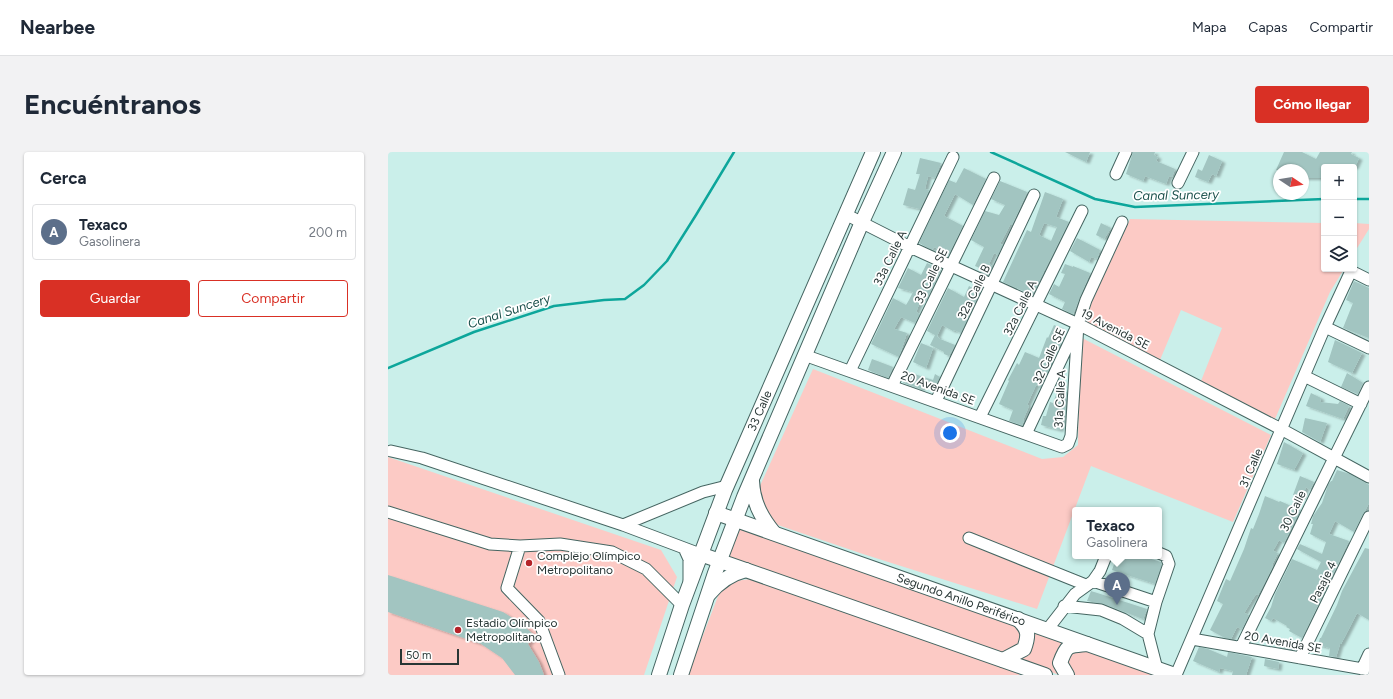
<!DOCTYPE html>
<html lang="es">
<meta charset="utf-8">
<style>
:root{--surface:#fff;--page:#f2f2f3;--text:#1f2937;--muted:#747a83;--line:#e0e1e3;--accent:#d93025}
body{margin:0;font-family:Figtree,sans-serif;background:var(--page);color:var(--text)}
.controls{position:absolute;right:12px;top:12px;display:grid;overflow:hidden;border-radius:4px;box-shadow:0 1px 3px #0004}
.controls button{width:36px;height:36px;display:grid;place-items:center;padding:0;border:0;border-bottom:1px solid var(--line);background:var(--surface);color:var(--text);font:20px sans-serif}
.compass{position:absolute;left:885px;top:12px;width:36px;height:36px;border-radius:50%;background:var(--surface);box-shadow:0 1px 3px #0004;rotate:102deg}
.scale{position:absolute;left:12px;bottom:10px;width:59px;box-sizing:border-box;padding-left:4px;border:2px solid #283635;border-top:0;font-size:11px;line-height:14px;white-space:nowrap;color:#283635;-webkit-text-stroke:3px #fff;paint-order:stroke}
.you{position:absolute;left:562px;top:281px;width:14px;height:14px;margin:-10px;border:3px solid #fff;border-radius:50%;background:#1a73e8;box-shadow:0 0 0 6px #1a73e833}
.badge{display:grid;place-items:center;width:26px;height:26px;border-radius:50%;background:var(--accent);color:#fff;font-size:13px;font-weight:700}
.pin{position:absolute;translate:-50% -33px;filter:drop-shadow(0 1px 2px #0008)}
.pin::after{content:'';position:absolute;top:21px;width:14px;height:12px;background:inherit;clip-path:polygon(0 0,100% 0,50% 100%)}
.popup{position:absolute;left:684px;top:355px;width:90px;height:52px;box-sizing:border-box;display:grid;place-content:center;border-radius:4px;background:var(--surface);filter:drop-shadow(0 1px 3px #0005);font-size:13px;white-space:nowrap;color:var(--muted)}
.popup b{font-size:15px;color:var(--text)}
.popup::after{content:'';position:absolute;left:50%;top:100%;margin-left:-8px;border:8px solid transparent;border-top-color:var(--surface)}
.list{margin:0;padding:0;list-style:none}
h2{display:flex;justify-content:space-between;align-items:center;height:52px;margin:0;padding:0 16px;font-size:17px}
h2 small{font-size:13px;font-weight:400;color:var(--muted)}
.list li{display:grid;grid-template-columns:26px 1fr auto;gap:12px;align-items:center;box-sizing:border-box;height:56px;margin:0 8px 8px;padding:0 8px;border:1px solid var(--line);border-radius:4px}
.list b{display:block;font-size:15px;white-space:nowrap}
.list p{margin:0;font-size:13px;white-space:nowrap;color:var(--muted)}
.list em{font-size:13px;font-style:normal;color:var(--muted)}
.actions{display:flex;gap:8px;padding:12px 16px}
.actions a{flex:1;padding:9px 0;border:1px solid var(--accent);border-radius:4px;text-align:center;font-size:14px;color:var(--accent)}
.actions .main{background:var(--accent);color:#fff}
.icon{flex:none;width:22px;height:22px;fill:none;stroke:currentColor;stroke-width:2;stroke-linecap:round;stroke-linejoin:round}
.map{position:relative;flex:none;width:981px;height:523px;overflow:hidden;border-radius:4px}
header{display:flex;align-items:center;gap:24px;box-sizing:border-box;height:56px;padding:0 20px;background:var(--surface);border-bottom:1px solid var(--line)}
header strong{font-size:19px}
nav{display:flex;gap:22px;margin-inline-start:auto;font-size:14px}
.intro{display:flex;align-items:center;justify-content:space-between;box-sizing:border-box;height:96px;padding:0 24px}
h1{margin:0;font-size:28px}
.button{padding:10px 18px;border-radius:4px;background:var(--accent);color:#fff;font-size:14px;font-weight:700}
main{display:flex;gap:24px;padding:0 24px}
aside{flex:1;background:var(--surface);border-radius:4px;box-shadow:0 1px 3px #0004}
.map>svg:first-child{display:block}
</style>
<header>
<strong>Nearbee</strong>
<nav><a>Mapa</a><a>Capas</a><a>Compartir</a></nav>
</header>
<div class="intro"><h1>Encuéntranos</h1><a class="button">Cómo llegar</a></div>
<main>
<aside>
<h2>Cerca<small></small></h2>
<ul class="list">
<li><span class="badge" style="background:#5c6f8a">A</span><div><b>Texaco</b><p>Gasolinera</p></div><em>200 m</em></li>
</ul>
<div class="actions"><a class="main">Guardar</a><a>Compartir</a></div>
</aside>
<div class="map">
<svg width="981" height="523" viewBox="0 0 981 523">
<defs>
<filter id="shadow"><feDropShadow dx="3.5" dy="2" stdDeviation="1" flood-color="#0004"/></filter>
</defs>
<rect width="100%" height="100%" fill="#caefea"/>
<path fill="#fccac5" d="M742 67 936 71V117H956L942 140 887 267 813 229 834 176 793 158 772 208 695 168Z
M966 71 981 72V77L966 101Z
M692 185 883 283 845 370 703 314 649 457 475 402 381 370 371 336 425 217 654 307 675 305 690 293Z
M0 305 273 398 289 425 256 523H0Z
M347 369 629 467 639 485 616 504 332 408Z
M363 427 625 518 632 523H296L304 512 332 439 347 429Z
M639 471 688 489 671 523 627 506Z
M698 495 779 523H687L678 513 680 501Z"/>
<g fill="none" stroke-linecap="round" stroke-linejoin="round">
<path stroke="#0da69b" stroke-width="2.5" d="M603 0 707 47 747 55 936 47
M966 47H981
M0 216 86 180 166 154 216 148 237 147 256 133 279 109 308 63 346 0"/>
</g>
<path fill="#a2c5c1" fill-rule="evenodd" filter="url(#shadow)" d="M677 0H702L698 10Z
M745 0H767L766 3 770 5 768 9 787 17 784 25 781 24 778 32 757 24 755 29 738 22Z
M896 0H914L928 7 932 0H964L963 2 971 6 967 15H936V26H915V18H888Z
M821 3 834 9 828 24 824 22 820 30 807 25 810 17 814 19Z
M532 6 553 11 547 26 540 24 537 37 541 38 532 57 515 53 520 36 527 38 532 22H528Z
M576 16 598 27 585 53 567 42 556 64 575 74 561 102 546 95 544 98 531 91 561 28 568 31Z
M612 29 639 40 624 73H622L612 92 615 93 610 103 606 101 601 112 604 114 600 123 592 120 594 117 587 114 596 95 583 88 597 59 611 63 617 53 603 47Z
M657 40 675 47 668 65 681 70 644 143 615 130 639 78 643 80ZM656 71 669 75 663 89 651 83Z
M713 71 723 76 716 87 708 83Z
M689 86 712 98 709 107 703 105 701 110 682 99Z
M539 111 553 118 539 148 534 145 528 160 532 162 527 171 513 165 506 177 519 181 511 205 483 192 505 146 518 153 521 148 525 140 510 136 520 116 533 123Z
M677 112 685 115V114L702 121 685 162 674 157 677 150 661 142 666 132 671 135 677 122 673 121Z
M966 129 981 136V186L955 176 965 151 958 148Z
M581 134 592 140 573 181 566 178 565 179 554 173 549 184 552 187 567 193 561 204 556 202V200L542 193 547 183 539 179 560 136 576 145Z
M666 173 673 176 668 189 673 191 670 197 663 194 658 207 664 210 653 235 648 233 639 253 641 254 635 268 636 269 634 273 621 269 625 258 611 252 621 229 620 228 629 211 631 213 637 200 651 206 659 185 660 186Z
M947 188 974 201 964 221 940 210Z
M533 191 545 196 538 216 525 210Z
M484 207 505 215 500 226 480 218Z
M520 220 545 228 547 222 552 225 547 236 536 230 533 237 515 231Z
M959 221 975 231 970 242 953 235Z
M670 237 679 240 677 255H678L677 264 675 263 672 278 653 273 655 264H658L662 250 665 251Z
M923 241 933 246 932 250 950 252 952 249 961 254 955 267 918 254Z
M917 266 939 271 932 290 914 280Z
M896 290 915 301 906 318 889 312Z
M949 318 962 322 981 333V351L966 380 947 369 941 382 961 389 914 486 901 479 902 477 898 475 899 474 885 466 883 469 877 466 883 455 887 442 904 407 929 418 933 410 909 397 912 392 934 402 938 390 922 382 925 372H923L925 364 934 351 940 333 943 329H944Z
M912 324 926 330 922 338 918 335 914 345 905 343Z
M877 344 891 350 892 349 912 358 896 391 891 388 885 399 890 401 884 413H885L883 418 870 443 868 442 856 461 861 463 854 477 849 475 843 487 837 486 822 478 835 452 829 449 838 427 842 429 856 397 863 376 865 377 871 362Z
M977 396 981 397V468L969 461 953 492H952L948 505 941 504 942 496 930 493 932 486H933L949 453 954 439Z
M729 404H754L773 410 774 412 767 432 724 418Z
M0 423 115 460 134 472 147 484 140 492 151 510 156 523H127L114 506 93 492 0 460Z
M703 439 759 457 755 467 716 452 699 449Z
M891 486 903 490 901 497 889 493Z
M811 495 820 497 839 505 840 500 864 505 858 523H844L845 519 832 516 831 520 805 509Z
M877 507 891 510 890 517 876 514Z"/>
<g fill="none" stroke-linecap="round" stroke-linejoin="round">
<defs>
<path id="minor" d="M728 22 738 0
M790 31 805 0
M457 62 522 95 690 172 893 277 981 325
M937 175 981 196
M416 203 674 295 680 292 683 284 690 172
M462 219 565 5
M916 224 973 252
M504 234 606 26
M548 249 646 43
M592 265 694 59
M638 282 690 172 698 148 734 70
M3 299 34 306 235 373 312 402
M0 360 102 392 132 394 172 392 224 400 258 417 294 453
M235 373 315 340 339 334
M581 386 698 433
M132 394 119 436 151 469 171 523
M296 396 301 407V428
M705 429 768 450
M676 454 713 458 735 467 760 482
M659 478 687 442 705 429 712 419 718 404
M804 487 981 518
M853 495 981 235
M912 506 981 365
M769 517 760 482 768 450 781 412 778 404 771 401
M974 517 981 502
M788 523 937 175 963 119 981 128"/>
<g id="major">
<path d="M364 329C365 350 373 365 386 381"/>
<path id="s1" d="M328 361 787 523"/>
<path d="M312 402 657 523"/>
<path d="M321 442C331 430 342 422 358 418"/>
<path d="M615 508 636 497C641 483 641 478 630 467"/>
<path id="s2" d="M271 523 294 453 337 338 485 0"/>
<path d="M293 523 327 421 356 345 474 70 506 0"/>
<path d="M679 523 672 511C679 492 680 494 699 492"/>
</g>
</defs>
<use href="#minor" stroke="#456561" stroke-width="13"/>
<use href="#major" stroke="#456561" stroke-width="16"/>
<use href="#minor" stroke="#fff" stroke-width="11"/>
<use href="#major" stroke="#fff" stroke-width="14"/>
</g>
<g fill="#b42329" stroke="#fff" stroke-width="1.5">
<circle cx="141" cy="411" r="4"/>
<circle cx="70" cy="478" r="4"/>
</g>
<g text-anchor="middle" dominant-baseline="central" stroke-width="3.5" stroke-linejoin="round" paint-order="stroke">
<g font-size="12" fill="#283635" stroke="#fff">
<text transform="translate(502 106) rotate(-64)">33a Calle A</text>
<text transform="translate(543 124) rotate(-64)">33 Calle SE</text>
<text transform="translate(586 140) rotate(-64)">32a Calle B</text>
<text transform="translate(632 156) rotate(-64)">32a Calle A</text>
<text transform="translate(727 177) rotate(27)">19 Avenida SE</text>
<text transform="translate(661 204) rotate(-65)">32 Calle SE</text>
<text transform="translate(550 236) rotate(20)">20 Avenida SE</text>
<text transform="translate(672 247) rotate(-87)">31a Calle A</text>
<text stroke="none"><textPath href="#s2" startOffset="283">33 Calle</textPath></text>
<text transform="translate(863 316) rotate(-67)">31 Calle</text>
<text transform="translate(905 359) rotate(-64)">30 Calle</text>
<text transform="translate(935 430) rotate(-64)">Pasaje 4</text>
<text stroke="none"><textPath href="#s1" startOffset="260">Segundo Anillo Periférico</textPath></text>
<text transform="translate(895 490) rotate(10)">20 Avenida SE</text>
</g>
<g font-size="12" fill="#283635" stroke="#fff" text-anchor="start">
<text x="149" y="404">Complejo Olímpico<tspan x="149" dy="14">Metropolitano</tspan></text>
<text x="78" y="471">Estadio Olímpico<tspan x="78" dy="14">Metropolitano</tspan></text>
</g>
<g font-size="13" font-style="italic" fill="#1a504b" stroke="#fff">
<text transform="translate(788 43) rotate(-1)">Canal Suncery</text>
<text transform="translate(121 159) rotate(-18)">Canal Suncery</text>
</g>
</g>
</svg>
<div class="controls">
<button>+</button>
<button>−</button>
<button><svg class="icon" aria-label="layers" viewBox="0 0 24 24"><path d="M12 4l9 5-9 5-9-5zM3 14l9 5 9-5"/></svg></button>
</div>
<svg class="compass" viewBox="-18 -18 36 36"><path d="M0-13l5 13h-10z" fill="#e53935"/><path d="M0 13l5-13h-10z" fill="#747a83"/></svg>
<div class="scale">50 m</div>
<div class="you"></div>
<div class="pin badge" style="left:729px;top:453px;background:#5c6f8a">A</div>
<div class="popup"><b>Texaco</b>Gasolinera</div>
</div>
</main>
